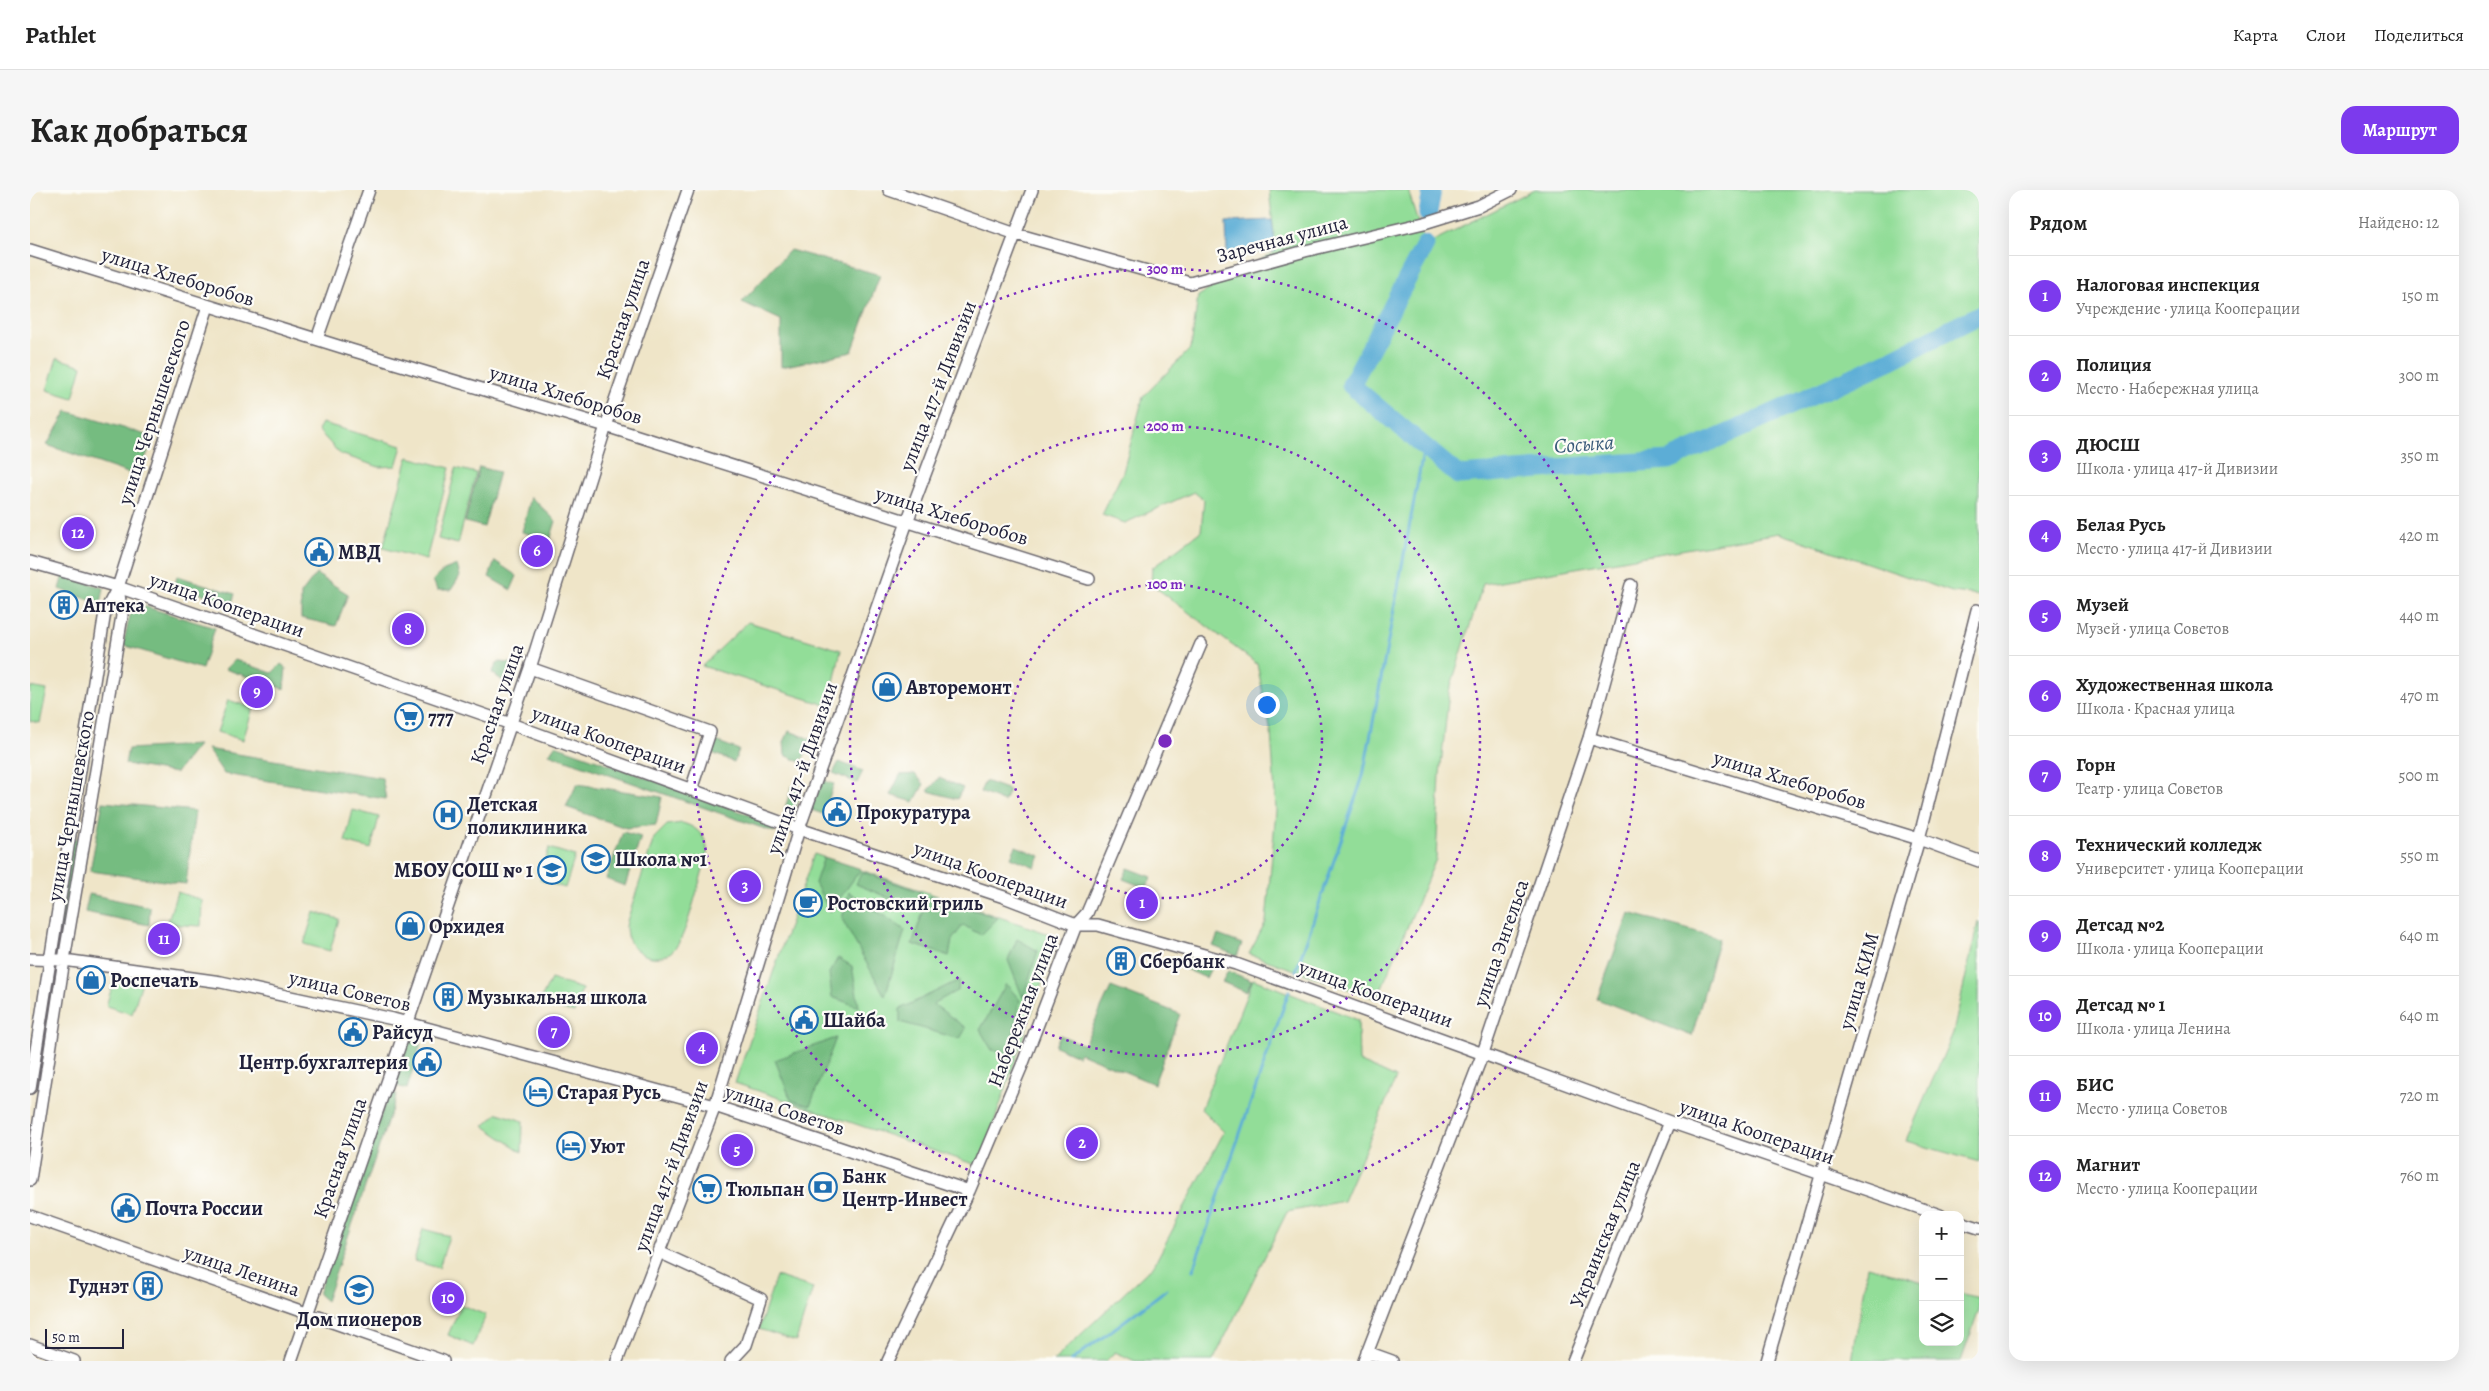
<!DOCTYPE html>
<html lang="ru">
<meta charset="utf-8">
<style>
:root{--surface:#fff;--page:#f6f6f6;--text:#222;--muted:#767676;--line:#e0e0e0;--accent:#7c3aed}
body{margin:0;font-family:Alegreya,serif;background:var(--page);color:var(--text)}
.controls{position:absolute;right:15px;bottom:15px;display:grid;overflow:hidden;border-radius:10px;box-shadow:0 5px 20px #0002}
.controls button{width:45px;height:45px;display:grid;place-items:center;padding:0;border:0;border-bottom:1px solid var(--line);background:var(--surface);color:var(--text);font:25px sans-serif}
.scale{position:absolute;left:15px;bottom:12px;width:79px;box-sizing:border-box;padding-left:5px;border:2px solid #22223b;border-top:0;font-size:14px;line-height:18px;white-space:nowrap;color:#22223b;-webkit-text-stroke:4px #fdfcf7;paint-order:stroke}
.you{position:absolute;left:1236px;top:514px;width:18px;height:18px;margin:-12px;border:4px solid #fff;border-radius:50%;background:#1a73e8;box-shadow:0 0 0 8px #1a73e833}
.badge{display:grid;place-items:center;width:32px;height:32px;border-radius:50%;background:var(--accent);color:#fff;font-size:16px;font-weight:700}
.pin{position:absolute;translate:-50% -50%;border:2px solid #fff;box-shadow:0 1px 5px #0006}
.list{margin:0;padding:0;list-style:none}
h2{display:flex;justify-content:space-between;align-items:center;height:65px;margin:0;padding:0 20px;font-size:21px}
h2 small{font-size:16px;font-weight:400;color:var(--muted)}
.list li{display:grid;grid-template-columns:32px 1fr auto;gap:15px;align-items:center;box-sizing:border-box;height:80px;padding:0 20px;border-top:1px solid var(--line)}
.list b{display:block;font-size:19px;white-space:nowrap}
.list p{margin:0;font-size:16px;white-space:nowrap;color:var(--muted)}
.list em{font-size:16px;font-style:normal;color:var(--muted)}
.icon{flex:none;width:28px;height:28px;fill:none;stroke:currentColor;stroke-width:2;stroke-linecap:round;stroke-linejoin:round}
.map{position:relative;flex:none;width:1949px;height:1171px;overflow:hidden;border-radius:15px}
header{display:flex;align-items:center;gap:30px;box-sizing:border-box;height:70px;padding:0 25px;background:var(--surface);border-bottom:1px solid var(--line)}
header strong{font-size:24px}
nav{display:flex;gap:28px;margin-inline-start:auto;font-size:18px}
.intro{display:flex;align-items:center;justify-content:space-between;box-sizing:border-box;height:120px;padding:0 30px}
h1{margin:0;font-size:35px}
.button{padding:12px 22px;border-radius:15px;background:var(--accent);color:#fff;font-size:18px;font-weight:700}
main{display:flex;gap:30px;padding:0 30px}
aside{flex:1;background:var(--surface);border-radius:15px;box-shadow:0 5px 20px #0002}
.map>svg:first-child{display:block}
</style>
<header>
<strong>Pathlet</strong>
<nav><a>Карта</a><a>Слои</a><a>Поделиться</a></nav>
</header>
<div class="intro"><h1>Как добраться</h1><a class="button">Маршрут</a></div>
<main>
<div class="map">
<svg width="1949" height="1171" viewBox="0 0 1949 1171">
<rect width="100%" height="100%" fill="#fdfcf7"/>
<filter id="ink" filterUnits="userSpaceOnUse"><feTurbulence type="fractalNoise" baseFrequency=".02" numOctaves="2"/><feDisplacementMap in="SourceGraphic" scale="10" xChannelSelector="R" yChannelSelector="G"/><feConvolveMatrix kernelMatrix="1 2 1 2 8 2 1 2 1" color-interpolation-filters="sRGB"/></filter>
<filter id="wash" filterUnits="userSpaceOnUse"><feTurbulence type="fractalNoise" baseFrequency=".0096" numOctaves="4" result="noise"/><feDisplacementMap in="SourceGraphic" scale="20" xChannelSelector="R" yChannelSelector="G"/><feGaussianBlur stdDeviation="1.12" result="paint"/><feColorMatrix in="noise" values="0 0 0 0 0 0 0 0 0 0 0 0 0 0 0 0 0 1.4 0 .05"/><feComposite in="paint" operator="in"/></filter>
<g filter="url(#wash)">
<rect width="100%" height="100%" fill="#efe5c8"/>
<path fill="#92dd98" stroke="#5a806a" d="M1239 0H1378L1395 55 1505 0H1949V405L1922 402 1749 343 1453 394 1419 502 1410 584 1406 669 1347 809 1219 764 1236 732 1246 620 1241 542 1227 474 1121 394 1122 378 1171 341 1174 310 1164 302 1095 333 1072 325 1093 282 1113 207 1161 158 1168 106 1246 61Z
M27 168 52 176 43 208 17 200Z
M292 233 372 256 366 276 349 277 310 264 288 240Z
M378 267 420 278 396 370 353 358Z
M426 278 446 283 428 354 408 349Z
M718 432 811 460 799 516 672 476Z
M0 497 17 500 10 533 0 531Z
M198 510 223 518 213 550 187 542Z
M323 620 349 627 341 659 315 652Z
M652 633C669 637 681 651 676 669 670 688 657 744 646 757 627 781 590 759 597 731L624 648 637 635Z
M42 648 52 650 32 760 24 759Z
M519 658 545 666 535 698 510 690Z
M784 664 1028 747 949 976 705 893Z
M147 702 172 710 171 736 137 734Z
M284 722 309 729 300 761 274 754Z
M1948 732H1949V972L1876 951 1923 843Z
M86 784 112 792 102 824 76 816Z
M521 789 552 799 544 823 509 813Z
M1223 789 1328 830 1329 871 1366 888 1313 1011 1257 1022 1183 1171H1105L1085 1162 1076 1171H1023L1124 1075 1194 942 1171 919Z
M468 923 493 931 492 962 454 936Z
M393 1039 419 1046 409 1078 384 1071Z
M1837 1076 1893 1092V1152H1930V1103L1949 1108V1120L1931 1171H1822Z
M746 1086 783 1098 766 1151 729 1139Z
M431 1115 456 1125 443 1156 418 1145Z"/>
<path fill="#75bc80" stroke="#4c6f5e" d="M760 60 850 85 822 162 751 177V130L712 112Z
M37 221 123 247 109 287 17 255Z
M449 277 469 282 454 337 435 332Z
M501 307 526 331 520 350 492 342Z
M465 371 487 386 481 400 459 387Z
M427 375 430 386 421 400H407L403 390 414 380Z
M286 384 318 404 306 436 271 428V404Z
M33 385 74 398 71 414 29 399Z
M147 386 205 404 202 413 145 396Z
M103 413 185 438 172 479 93 455Z
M205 470 242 483 251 474 256 478 254 499 195 479Z
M468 472 481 473 487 477 482 493 473 491 462 483Z
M759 541 783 550 771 572 755 565 754 552Z
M686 551 709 560 704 572 680 562Z
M168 555 146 583 95 574 98 559Z
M525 555 745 634 744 642 519 564Z
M177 559 352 588 356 609 194 584Z
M809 572 833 581 827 593 803 583Z
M885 584 894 594 884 612 860 605 870 585Z
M909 588 933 598 927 609 898 601Z
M792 590 804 594 793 624 781 620Z
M955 591 979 600 974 612 950 602Z
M547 594 632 607 626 635 596 638 536 617Z
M762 596 772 601 764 622 758 624 754 621Z
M73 612 165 621 156 694 60 681Z
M593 642 611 647 595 696 576 689Z
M986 656 1010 666 1005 677 981 667Z
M794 667 831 679 800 722 785 693Z
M1098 678 1122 687 1116 698 1093 689Z
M832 682 891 702 885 719 826 694Z
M819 702 875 740 855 806 812 729Z
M59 704 120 717 119 735 55 722Z
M899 705 968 728 951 745 933 735 922 750 919 766 882 754Z
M1599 723 1689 748 1662 846 1567 809Z
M1188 745 1212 754 1207 766 1183 756Z
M987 749 1008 761 993 808 978 770Z
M1158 767 1182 776 1176 788 1153 778Z
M808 768 822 776 829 817 802 807 799 783Z
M1198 781 1222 791 1216 802 1192 792Z
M929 790 928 800 903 814 936 838 930 849 870 832V819Z
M976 794 990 810 980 863 962 860 950 840Z
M1081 797 1150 824 1124 894 1050 863 1048 866 1025 856 1030 845 1054 855Z
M806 848 780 916 761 910 745 870Z
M376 850 391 853 377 899 360 894Z
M359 902 367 904 296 1111 288 1104Z"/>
<path fill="#5badd6" stroke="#3e6888" d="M1242 30 1246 61 1197 65 1196 32Z"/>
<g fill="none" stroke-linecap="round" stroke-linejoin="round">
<path stroke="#5badd6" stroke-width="3" d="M1266 781 1333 586 1394 257
M1163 1080 1259 801
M1041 1171 1137 1099"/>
<path stroke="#5badd6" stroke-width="19" d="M1398 24 1402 0
M1395 55 1321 195 1428 285 1639 270 1861 170 1949 125"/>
</g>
</g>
<g filter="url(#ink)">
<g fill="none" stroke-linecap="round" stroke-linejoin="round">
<defs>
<path id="minor" d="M859 0 986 44 1160 93 1275 61 1394 33 1449 16 1481 0
M0 60 321 160 576 236 1059 389
M287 149 339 0
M0 372 88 397 481 534 769 639 974 707 1046 735H1068L1206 774 1640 932 1910 1025
M500 478 680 542 661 600
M1559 548 1889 649 1949 671
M0 769 34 770 191 792 363 829 685 916 939 1001
M0 898 75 422 88 397 178 116
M0 990 34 770 92 426 88 397
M0 1026 413 1171
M1930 1032 1949 1038
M629 1062 731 1109 716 1155 701 1171
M0 1155 44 1171
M1337 1162 1362 1171
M261 1171 500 478 576 236 658 0
M587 1171 685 916 769 639 877 332 1002 0
M858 1171 939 1001 993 873 1046 735 1057 723 1171 454
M1334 1171 1453 863 1559 548 1601 395
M1543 1171 1640 932
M1737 1171 1889 649 1947 420"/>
</defs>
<use href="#minor" stroke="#6a666c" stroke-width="14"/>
<use href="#minor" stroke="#fff" stroke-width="11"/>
</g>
</g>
<g fill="none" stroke="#7b2cbf" stroke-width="2.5" stroke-dasharray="2.5 5">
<circle cx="1135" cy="551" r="157"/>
<circle cx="1135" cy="551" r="315"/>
<circle cx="1135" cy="551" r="472"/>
</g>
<defs>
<symbol id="civic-ring" viewBox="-11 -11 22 22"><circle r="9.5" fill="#fdfcf7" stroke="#1f6fb2" stroke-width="1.5"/><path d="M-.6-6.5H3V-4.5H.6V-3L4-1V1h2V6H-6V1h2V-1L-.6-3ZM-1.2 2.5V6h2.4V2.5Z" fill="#1f6fb2"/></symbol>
<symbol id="building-ring" viewBox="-11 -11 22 22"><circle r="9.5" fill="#fdfcf7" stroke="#1f6fb2" stroke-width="1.5"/><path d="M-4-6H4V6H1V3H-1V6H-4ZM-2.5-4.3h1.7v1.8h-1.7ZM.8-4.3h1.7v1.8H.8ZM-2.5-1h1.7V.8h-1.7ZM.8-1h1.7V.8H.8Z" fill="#1f6fb2"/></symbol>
<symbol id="shop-ring" viewBox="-11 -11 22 22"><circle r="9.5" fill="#fdfcf7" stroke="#1f6fb2" stroke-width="1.5"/><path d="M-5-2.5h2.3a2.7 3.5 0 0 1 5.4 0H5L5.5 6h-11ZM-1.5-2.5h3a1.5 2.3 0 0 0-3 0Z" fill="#1f6fb2"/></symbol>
<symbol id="supermarket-ring" viewBox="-11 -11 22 22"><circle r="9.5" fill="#fdfcf7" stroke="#1f6fb2" stroke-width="1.5"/><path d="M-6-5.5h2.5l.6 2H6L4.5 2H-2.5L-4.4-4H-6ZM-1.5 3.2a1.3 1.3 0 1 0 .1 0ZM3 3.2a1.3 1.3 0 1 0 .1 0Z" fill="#1f6fb2"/></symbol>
<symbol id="hospital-ring" viewBox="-11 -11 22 22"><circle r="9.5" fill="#fdfcf7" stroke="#1f6fb2" stroke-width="1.5"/><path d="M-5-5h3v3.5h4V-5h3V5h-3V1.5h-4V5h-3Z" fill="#1f6fb2"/></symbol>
<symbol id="school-ring" viewBox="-11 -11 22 22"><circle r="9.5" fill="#fdfcf7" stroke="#1f6fb2" stroke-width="1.5"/><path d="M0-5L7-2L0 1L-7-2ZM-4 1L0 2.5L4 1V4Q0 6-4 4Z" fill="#1f6fb2"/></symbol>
<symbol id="cafe-ring" viewBox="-11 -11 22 22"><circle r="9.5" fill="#fdfcf7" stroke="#1f6fb2" stroke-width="1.5"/><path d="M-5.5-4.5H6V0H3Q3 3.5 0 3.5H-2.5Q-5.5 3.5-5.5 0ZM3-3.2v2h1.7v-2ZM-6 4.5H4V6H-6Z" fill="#1f6fb2"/></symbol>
<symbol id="hotel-ring" viewBox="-11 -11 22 22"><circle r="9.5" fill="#fdfcf7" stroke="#1f6fb2" stroke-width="1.5"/><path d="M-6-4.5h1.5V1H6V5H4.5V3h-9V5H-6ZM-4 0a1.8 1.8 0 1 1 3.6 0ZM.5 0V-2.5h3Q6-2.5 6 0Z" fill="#1f6fb2"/></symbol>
<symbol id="bank-ring" viewBox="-11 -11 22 22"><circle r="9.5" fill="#fdfcf7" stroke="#1f6fb2" stroke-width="1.5"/><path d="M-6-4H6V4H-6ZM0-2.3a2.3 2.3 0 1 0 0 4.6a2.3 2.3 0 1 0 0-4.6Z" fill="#1f6fb2"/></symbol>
</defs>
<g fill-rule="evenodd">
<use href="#civic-ring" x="273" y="346" width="32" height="32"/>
<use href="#building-ring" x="18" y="399" width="32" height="32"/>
<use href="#shop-ring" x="841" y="481" width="32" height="32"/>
<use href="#supermarket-ring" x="363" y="511" width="32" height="32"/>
<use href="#civic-ring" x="791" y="606" width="32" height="32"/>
<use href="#hospital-ring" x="402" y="609" width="32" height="32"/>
<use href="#school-ring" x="550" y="653" width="32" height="32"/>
<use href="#school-ring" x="506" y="664" width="32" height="32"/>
<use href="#cafe-ring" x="762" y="697" width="32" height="32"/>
<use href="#shop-ring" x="364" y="720" width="32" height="32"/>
<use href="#building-ring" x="1075" y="755" width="32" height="32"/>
<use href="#shop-ring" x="45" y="774" width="32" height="32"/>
<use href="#building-ring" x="402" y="791" width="32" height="32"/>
<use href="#civic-ring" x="758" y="814" width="32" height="32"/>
<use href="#civic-ring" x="307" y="826" width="32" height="32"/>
<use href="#civic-ring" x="381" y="856" width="32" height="32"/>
<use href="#hotel-ring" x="492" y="886" width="32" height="32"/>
<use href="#hotel-ring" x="525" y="940" width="32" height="32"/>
<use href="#bank-ring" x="777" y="981" width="32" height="32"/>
<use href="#supermarket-ring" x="661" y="983" width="32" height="32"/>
<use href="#civic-ring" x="80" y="1002" width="32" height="32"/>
<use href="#building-ring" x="102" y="1080" width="32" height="32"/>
<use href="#school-ring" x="313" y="1084" width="32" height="32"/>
</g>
<g text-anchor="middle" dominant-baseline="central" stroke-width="4.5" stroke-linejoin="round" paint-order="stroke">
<g font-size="20" fill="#22223b" stroke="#fdfcf7">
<text transform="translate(1252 49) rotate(-15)">Заречная улица</text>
<text transform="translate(148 87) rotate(17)">улица Хлеборобов</text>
<text transform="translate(593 129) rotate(-71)">Красная улица</text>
<text transform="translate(908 196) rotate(-69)">улица 417-й Дивизии</text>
<text transform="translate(536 205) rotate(17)">улица Хлеборобов</text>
<text transform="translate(124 222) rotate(-72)">улица Чернышевского</text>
<text transform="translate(922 326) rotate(17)">улица Хлеборобов</text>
<text transform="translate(197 415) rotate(19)">улица Кооперации</text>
<text transform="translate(467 514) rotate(-71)">Красная улица</text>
<text transform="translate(579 550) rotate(20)">улица Кооперации</text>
<text transform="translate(772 578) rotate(-71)">улица 417-й Дивизии</text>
<text transform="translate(1760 590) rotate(17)">улица Хлеборобов</text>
<text transform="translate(41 616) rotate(-80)">улица Чернышевского</text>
<text transform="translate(961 685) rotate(20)">улица Кооперации</text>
<text transform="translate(1471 753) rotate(-71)">улица Энгельса</text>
<text transform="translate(1829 791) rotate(-74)">улица КИМ</text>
<text transform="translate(320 801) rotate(13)">улица Советов</text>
<text transform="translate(1346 804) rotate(20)">улица Кооперации</text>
<text transform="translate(993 820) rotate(-69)">Набережная улица</text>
<text transform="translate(755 920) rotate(18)">улица Советов</text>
<text transform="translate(1727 942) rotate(19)">улица Кооперации</text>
<text transform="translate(310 968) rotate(-71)">Красная улица</text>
<text transform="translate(641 976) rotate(-70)">улица 417-й Дивизии</text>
<text transform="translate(1575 1044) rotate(-68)">Украинская улица</text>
<text transform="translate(212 1081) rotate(19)">улица Ленина</text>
</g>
<g font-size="20" font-weight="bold" fill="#22223b" stroke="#fdfcf7" text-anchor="start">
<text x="308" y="362">МВД</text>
<text x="53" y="415">Аптека</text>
<text x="876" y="497">Авторемонт</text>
<text x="398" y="527">777</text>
<text x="437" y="614">Детская<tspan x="437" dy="23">поликлиника</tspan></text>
<text x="826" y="622">Прокуратура</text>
<text x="585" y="669">Школа №1</text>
<text x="503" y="680" text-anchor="end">МБОУ СОШ № 1</text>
<text x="797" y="713">Ростовский гриль</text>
<text x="399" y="736">Орхидея</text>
<text x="1110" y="771">Сбербанк</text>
<text x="80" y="790">Роспечать</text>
<text x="437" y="807">Музыкальная школа</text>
<text x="793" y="830">Шайба</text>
<text x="342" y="842">Райсуд</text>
<text x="378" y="872" text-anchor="end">Центр.бухгалтерия</text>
<text x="527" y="902">Старая Русь</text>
<text x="560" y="956">Уют</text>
<text x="812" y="986">Банк<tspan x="812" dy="23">Центр-Инвест</tspan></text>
<text x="696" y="999">Тюльпан</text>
<text x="115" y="1018">Почта России</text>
<text x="99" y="1096" text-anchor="end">Гуднэт</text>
<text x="329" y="1129" text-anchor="middle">Дом пионеров</text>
</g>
<g font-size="21" font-style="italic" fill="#395a79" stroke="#fdfcf7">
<text transform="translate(1554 254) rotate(-4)">Сосыка</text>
</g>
</g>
<circle cx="1135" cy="551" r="8" fill="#7b2cbf" stroke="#fdfcf7" stroke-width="2.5"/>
<g font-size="15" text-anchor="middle" font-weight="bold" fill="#7b2cbf" stroke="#fdfcf7" stroke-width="4.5" stroke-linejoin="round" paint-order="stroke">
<text x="1135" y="84">300 m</text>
<text x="1135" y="241">200 m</text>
<text x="1135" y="399">100 m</text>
</g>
</svg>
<div class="controls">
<button>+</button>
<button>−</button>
<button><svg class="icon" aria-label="layers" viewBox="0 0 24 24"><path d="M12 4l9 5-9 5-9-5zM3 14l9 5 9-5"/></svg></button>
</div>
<div class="scale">50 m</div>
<div class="you"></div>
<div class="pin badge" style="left:1112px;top:713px">1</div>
<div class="pin badge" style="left:1052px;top:953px">2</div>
<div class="pin badge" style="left:715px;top:696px">3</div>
<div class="pin badge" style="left:672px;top:858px">4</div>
<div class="pin badge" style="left:707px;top:960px">5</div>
<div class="pin badge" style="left:507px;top:361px">6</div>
<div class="pin badge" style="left:524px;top:842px">7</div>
<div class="pin badge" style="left:378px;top:439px">8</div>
<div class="pin badge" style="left:227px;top:502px">9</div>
<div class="pin badge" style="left:418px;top:1108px">10</div>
<div class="pin badge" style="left:134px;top:749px">11</div>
<div class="pin badge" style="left:48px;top:343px">12</div>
</div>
<aside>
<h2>Рядом<small>Найдено: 12</small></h2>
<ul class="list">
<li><span class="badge">1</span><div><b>Налоговая инспекция</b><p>Учреждение · улица Кооперации</p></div><em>150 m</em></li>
<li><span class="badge">2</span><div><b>Полиция</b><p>Место · Набережная улица</p></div><em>300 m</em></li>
<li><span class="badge">3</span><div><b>ДЮСШ</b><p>Школа · улица 417-й Дивизии</p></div><em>350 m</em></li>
<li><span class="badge">4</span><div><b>Белая Русь</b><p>Место · улица 417-й Дивизии</p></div><em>420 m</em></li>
<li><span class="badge">5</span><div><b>Музей</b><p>Музей · улица Советов</p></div><em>440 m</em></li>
<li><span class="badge">6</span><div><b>Художественная школа</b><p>Школа · Красная улица</p></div><em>470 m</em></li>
<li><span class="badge">7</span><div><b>Горн</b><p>Театр · улица Советов</p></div><em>500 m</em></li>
<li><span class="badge">8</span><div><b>Технический колледж</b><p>Университет · улица Кооперации</p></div><em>550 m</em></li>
<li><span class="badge">9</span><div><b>Детсад №2</b><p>Школа · улица Кооперации</p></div><em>640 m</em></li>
<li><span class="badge">10</span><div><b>Детсад № 1</b><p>Школа · улица Ленина</p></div><em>640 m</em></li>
<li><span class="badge">11</span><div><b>БИС</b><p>Место · улица Советов</p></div><em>720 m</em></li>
<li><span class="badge">12</span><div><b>Магнит</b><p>Место · улица Кооперации</p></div><em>760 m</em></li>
</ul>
</aside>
</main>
